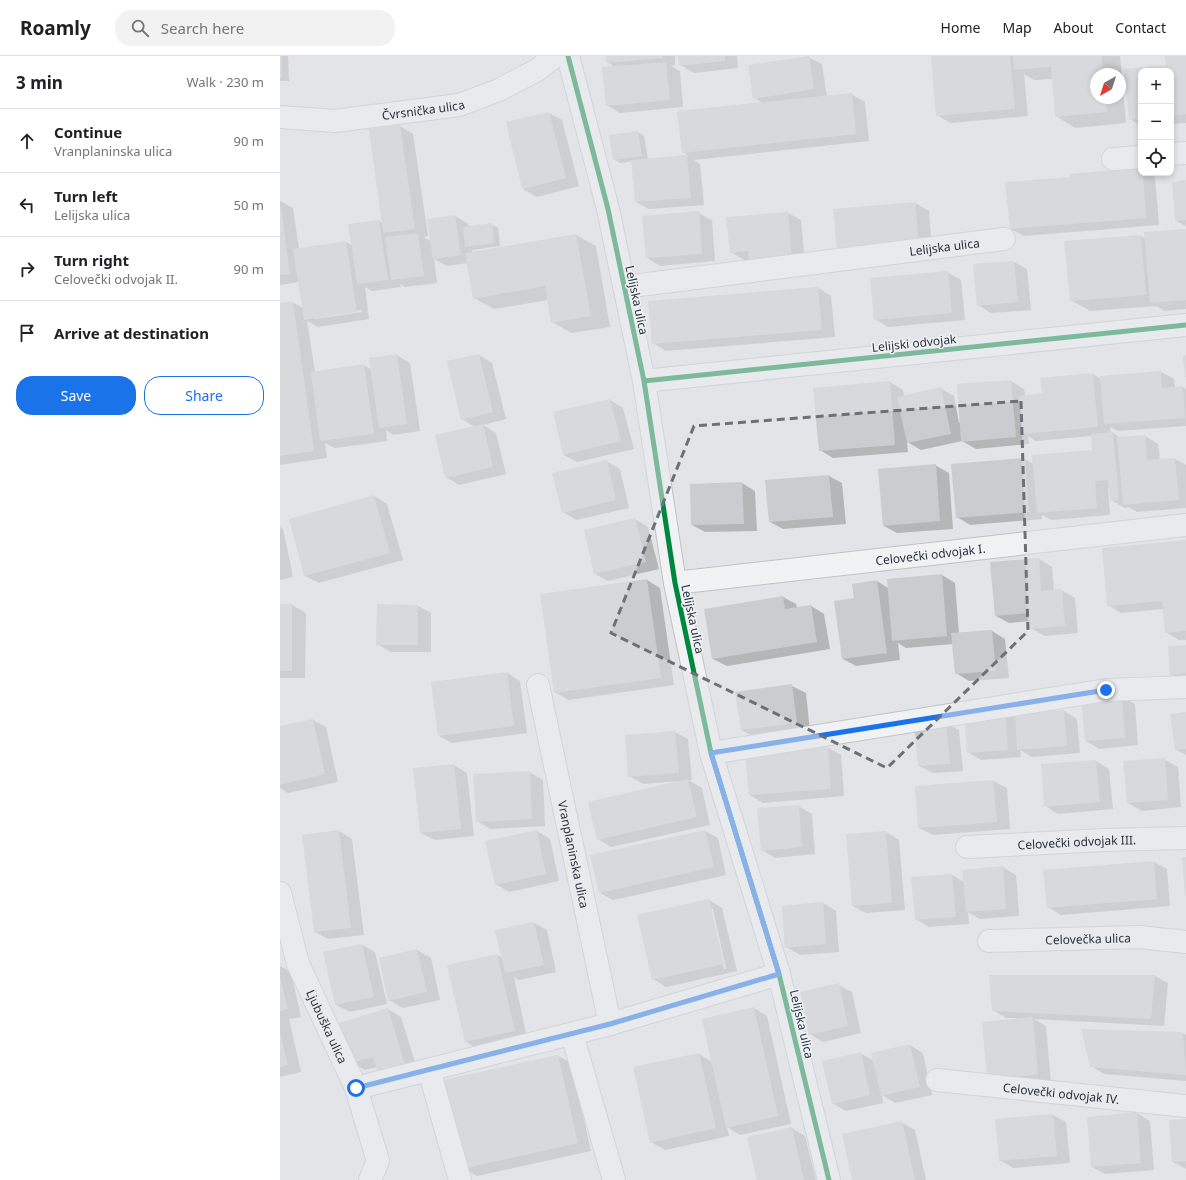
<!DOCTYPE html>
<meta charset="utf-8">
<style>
:root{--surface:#fff;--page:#f2f2f2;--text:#202124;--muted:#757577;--line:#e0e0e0;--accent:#1a73e8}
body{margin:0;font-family:"Noto Sans",sans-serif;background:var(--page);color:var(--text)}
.controls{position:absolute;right:12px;top:12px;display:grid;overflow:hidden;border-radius:8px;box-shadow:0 2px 6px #0003}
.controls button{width:36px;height:36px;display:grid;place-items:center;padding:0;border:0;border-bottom:1px solid var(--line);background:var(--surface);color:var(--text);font:20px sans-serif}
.compass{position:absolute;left:810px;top:12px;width:36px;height:36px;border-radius:50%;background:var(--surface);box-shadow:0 2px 6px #0003;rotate:219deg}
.stop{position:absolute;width:12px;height:12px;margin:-9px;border:3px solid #1a73e8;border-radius:50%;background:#fff}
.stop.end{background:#1a73e8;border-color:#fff;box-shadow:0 1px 4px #0008}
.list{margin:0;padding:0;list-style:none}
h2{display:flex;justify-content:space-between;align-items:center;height:52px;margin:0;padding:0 16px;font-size:17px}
h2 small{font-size:13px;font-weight:400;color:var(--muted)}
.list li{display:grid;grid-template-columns:26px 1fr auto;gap:12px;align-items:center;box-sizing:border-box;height:64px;padding:0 16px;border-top:1px solid var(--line)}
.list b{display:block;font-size:15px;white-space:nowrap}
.list p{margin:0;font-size:13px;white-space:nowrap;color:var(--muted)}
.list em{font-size:13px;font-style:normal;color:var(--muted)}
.actions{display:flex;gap:8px;padding:12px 16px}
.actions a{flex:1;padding:9px 0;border:1px solid var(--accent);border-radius:16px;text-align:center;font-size:14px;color:var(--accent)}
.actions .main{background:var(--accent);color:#fff}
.icon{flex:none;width:22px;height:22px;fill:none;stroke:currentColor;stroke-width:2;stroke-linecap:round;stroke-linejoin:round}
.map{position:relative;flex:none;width:906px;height:1124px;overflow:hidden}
header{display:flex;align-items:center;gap:24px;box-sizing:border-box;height:56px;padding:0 20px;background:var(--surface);border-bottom:1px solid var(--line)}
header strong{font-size:19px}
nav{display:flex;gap:22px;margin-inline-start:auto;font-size:14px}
.search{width:280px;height:36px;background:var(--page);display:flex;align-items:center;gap:10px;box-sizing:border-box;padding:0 14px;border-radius:16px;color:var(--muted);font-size:15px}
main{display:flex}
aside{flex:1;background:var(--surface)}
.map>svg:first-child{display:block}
</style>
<header>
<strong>Roamly</strong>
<div class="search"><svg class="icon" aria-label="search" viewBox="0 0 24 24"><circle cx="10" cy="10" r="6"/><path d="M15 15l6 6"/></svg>Search here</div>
<nav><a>Home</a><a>Map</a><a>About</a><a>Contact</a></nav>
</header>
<main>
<aside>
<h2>3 min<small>Walk · 230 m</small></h2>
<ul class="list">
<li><svg class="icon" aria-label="ahead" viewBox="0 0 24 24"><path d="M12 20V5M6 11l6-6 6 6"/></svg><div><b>Continue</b><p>Vranplaninska ulica</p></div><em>90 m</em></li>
<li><svg class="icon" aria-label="left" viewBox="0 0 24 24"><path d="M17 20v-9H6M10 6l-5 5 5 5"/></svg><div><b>Turn left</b><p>Lelijska ulica</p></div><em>50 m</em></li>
<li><svg class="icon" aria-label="right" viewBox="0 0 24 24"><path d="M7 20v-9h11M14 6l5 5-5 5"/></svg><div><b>Turn right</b><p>Celovečki odvojak II.</p></div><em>90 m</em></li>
<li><svg class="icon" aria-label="arrive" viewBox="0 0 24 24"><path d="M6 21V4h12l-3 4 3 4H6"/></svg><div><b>Arrive at destination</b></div></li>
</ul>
<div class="actions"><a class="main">Save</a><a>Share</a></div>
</aside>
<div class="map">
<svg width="906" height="1124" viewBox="0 0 906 1124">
<rect width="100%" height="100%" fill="#e2e4e7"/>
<path fill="#0003" fill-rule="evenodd" d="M0 0H8L9 25H0Z
M327 0H395V9L391 10 400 15 403 51 340 57 327 49 335 11 327 6Z
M399 0H457L458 12 414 17 400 9Z
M652 0H840L846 67 795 72 776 60 773 23 754 24 744 18 748 60 670 67 657 59ZM816 18H840V42H816Z
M886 0H906V67L891 68V15H861V70L850 63 845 14 887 10Z
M528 1 542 8 547 41 571 38 585 46 589 85 414 104 420 108 424 149 369 153 356 146 353 105 340 107 334 103 358 76 364 80 368 103 409 100 403 96 483 47 474 42Z
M269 57 282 64 299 130 257 141 243 133 227 67Z
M120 70 133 78 148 180 143 181 151 185 175 160 188 168 189 171 211 168 218 172 220 190 192 194V197L296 179 316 190 330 271 292 277 272 266 268 244 214 253 194 242 188 207 167 210 154 203 157 227 125 231 120 228 121 231 92 235 85 231 89 263 38 271 27 265 35 316 84 309 92 314 117 299 130 307 140 375 113 379 106 374 107 385 55 392 45 387 47 402 0 409V248L12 246 23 252 19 226 0 229V145L13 152 19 193 66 186 73 190 99 165 103 167 90 74ZM81 254 82 256 35 263V261Z
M861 113V117H869L875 121 879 169 744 180 731 173Z
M906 125V170L896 165Z
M635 147 649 155 652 196 554 154Z
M418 157 432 164 435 205 380 210 367 202Z
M508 157 521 164 525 209 470 203 464 204 451 196Z
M906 174V253L884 255 877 250 810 255 791 244 861 180 866 183Z
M734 206 747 213 751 254 711 257 698 249 694 209Z
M667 216 681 224 685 264 608 271 595 263Z
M538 232 551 240 555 281 386 295 373 287Z
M199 299 212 307 226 363 203 369 216 377 226 418 179 429 166 421 195 371 182 363Z
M881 316 894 323 895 332 902 331 906 333V370L838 375 830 371 831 377H833L841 382 865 380 878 388 880 404 895 403 906 409V452L857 456 849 451 845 452 831 444 830 432H828L830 459 771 464 762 459V463L690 469 677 461 745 403 753 408 813 395 812 380 756 385 748 380 749 388 696 393 682 385 641 394 627 386 628 396 553 402 540 394 610 326 623 334 624 340 660 332 674 340 679 367 731 325 744 333 745 340 763 338 813 318 821 323Z
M330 344 343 352 354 393 297 406 284 399Z
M326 405 340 413 349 452 296 464 283 456Z
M655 409 669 417 673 473 617 477 604 470Z
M549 420 562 427 566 468 503 473 490 466Z
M462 427 475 435 477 475 425 476 412 469 411 429Z
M94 440 107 448 123 504 39 527 25 520Z
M355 463 368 471 379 513 328 525 315 518Z
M0 471 3 473 13 521 0 524Z
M906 485V584H899L886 576 883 553 841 557 828 549Z
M759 503 772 511 774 535 781 534 795 542 798 577 765 580 751 572V565L729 567 716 560Z
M662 519 675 527 679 578 712 575 725 583 729 622 689 625 676 617 673 588 626 592 618 587 620 604 576 610 563 603 575 543 597 525 608 532Z
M367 524 380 532 394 629 288 644 275 636Z
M503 541 516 548 517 552 531 550 544 558 550 593 447 610 433 603Z
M0 549H12L26 557 25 622H0Z
M138 550 151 557V596H111L97 588Z
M906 590V626H905L891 618Z
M227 617 240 625 247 677 172 687 159 680Z
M512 630 526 637 530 675 475 682 462 674Z
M842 641 855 648 858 689 819 693 806 685Z
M685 655 736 659 784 655 797 663 800 697 752 701 740 694 741 701 701 704 688 696Z
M906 657V699L895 693Z
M33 664 46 671 58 726 8 737 0 732V671Z
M666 667 679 674 683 715 653 717 639 710Z
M395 676 408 683 412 724H408L422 732 430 769 331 791 318 783 400 725 363 728 349 720 346 679Z
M547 691 561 699 564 740 483 747 470 739Z
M884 703 898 711 901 751 862 755 848 747Z
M816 705 829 713 833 753 778 758 765 750Z
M174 709 187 717 194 780 155 784 141 777Z
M249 716 263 724 265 770 210 773 197 765Z
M713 725 727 732 730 773 653 779 639 772 636 731Z
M518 750 532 758 535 798 495 802 482 794Z
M59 775 72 783 84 879 48 883 35 876Z
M257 775 270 783 279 825 229 836 216 828Z
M425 775 438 782 446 819 333 844 320 837Z
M606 776 619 784 625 854 586 857 573 850Z
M874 806 887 813 890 850 781 859 768 851Z
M722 811 736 819 739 860 700 863 688 856 689 868 649 871 636 863 672 819 684 826Z
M429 844 442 852 457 915 386 931 373 923ZM430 853H433L446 913H444Z
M543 847 556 855 559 896 520 899 506 891Z
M254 867 267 874 276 916 239 924 234 921 247 982 199 993 186 986 217 899 222 902Z
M82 889 95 896 107 948 70 956 56 949Z
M137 894 151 902 160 944 123 952 109 944 100 902Z
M0 910 11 916 21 961 9 963 21 1016 0 1021Z
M875 920 888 927 884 970 754 963 766 970 771 1026 721 1030 736 962H726L713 954Z
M558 929 572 936 581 977 543 986 530 978Z
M474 952 487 960 511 1068 460 1079 447 1071 449 1080 385 1094 371 1086 419 998 432 1006Z
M108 953 121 961 138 1016 97 1011 85 1014 72 1007Z
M903 977 906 979V1025L824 1018 811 1010Z
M630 989 643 997 652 1039 615 1047 602 1039 603 1047 566 1055 552 1047 580 997 594 1005Z
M278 1000 291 1007 311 1095 197 1120 184 1112Z
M856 1057 870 1065 874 1114 825 1118 812 1111Z
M773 1059 786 1066 790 1107 733 1112 720 1104Z
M906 1064V1113L893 1106Z
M621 1066 635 1074 646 1124H573Z
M512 1072 525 1080 536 1124H478Z"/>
<path fill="#cbcccf" d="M0 0H2V22H0Z
M326 0H382L383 2 326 7Z
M398 0H445V5L399 10Z
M529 0 534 33 473 43 468 9Z
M651 0H730L735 53 656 60Z
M733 0H822L823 18H816V42H825L827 56 775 61 771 11 734 14Z
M885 0H906V58L891 60V15H861V63L849 64 844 13 886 9Z
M386 6 390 44 326 50 322 11Z
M572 37 576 78 402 97 397 55Z
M269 56 286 122 242 133 226 66Z
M120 69 135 173 103 177 89 73Z
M358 75 362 100 333 104 329 79Z
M407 99 411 142 355 146 351 104Z
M861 112V117H863L866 162 730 173 725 126 790 121 789 118Z
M906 124V164L895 165 892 126Z
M635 146 639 188 557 195 553 153Z
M0 151H1L10 218 0 219Z
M419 155 422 198 366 202 362 160Z
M508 156 512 202 469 205 468 195 450 197 446 161Z
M175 159 181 199 153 203 147 163Z
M99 164 108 224 77 228 68 168Z
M212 167 214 187 185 191 183 171Z
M906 173V244L870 247 864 176Z
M138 177 144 220 111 224 105 181Z
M296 178 311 260 271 267 265 230 193 243 185 197Z
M861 179 866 239 790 245 784 185Z
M66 185 77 256 24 264 13 193Z
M734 205 738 246 697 250 693 208Z
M668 215 672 257 594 264 590 222Z
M538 231 542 274 372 288 368 245Z
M13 245 34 395 0 400V247Z
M117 298 127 368 99 372 89 302Z
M199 298 213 356 181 364 167 305Z
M906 299V321H905L903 300Z
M84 308 94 378 40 385 31 316Z
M881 315 882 332 903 330 905 362 824 368 820 320Z
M813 317 818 371 742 378 739 340 762 337 760 322Z
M731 324 736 381 681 386 677 328Z
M610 325 615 389 539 395 533 332Z
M661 331 671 378 627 387 617 341Z
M330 343 341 385 283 399 273 356Z
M203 368 213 411 165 422 155 379Z
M833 376 839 444 830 445 828 424 815 425 817 452 757 457 752 399 812 394 811 378Z
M865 379 867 404 895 402 899 444 843 449 837 381Z
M745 402 749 456 676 462 671 408Z
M327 404 336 444 282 457 272 417Z
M656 408 660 465 603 470 598 413Z
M549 419 553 461 489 466 485 424Z
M462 426 464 468 411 469 410 428Z
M94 439 110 497 24 520 9 463Z
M355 462 366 506 314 518 304 474Z
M906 484V575L885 577 882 545 827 550 822 492Z
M759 502 761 535 782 533 785 570 750 573 749 557 715 560 710 506Z
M662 518 667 580 612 585 607 523Z
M367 523 381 622 274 637 260 538Z
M597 524 607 597 562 603 554 545 574 542 572 528Z
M503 540 505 553 531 549 537 586 432 603 424 553Z
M0 548H12V615H0Z
M97 548 138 549V589H96Z
M712 574 716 615 675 618 671 577Z
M906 589V617L890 619 888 590Z
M227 616 234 670 158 680 151 626Z
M512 628 517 667 461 674 455 636Z
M842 640 845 682 805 685 801 643Z
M725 651 728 694 687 697 684 654Z
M784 654 787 690 737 694 735 658Z
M906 656V693L895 694 890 658Z
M33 663 45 718 0 729V670Z
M666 666 670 708 638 710 634 668Z
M395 675 399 717 348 721 345 679Z
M548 690 551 733 469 739 465 698Z
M885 702 888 744 847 747 843 705Z
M816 704 820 746 764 751 761 708Z
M174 708 181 773 140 777 133 712Z
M250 715 252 763 196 766 193 718Z
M408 723 417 761 317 784 308 746Z
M713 724 717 766 638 772 635 730Z
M519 749 522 791 481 795 477 752Z
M59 774 71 872 34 876 22 779Z
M257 774 266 818 215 829 205 785Z
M425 774 434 811 319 837 310 799Z
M606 775 612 847 572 850 566 778Z
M902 801H906V840H905Z
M874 805 877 843 767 852 763 814Z
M723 810 726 853 686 856 682 814Z
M672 818 676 861 635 864 631 821Z
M429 843 444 908 372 924 357 859Z
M543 846 546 888 505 892 502 850Z
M254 866 264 909 225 917 215 874Z
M82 888 94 941 55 949 43 896Z
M137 893 147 936 108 945 99 902Z
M217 898 235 975 185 986 167 909Z
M709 919H875L871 963 712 955Z
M0 921 8 953 0 955Z
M559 927 568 970 529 979 520 936Z
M474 951 498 1060 446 1072 422 963Z
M108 952 125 1009 98 1017 93 1001 71 1007 59 967Z
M753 961 758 1019 707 1023 702 966Z
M801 973 903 976 906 1019 810 1011Z
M0 976 8 1009 0 1011Z
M630 988 640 1031 601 1040 591 997Z
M581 996 590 1039 552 1048 542 1005Z
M419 997 436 1072 370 1087 353 1011Z
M278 999 298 1087 183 1113 163 1024Z
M857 1056 861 1107 811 1111 807 1061Z
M773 1058 777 1100 719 1105 715 1063Z
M906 1063V1105L892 1106 889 1064Z
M622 1065 635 1124H572L562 1078Z
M512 1071 524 1124H477L467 1081Z"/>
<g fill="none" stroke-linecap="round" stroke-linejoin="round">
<defs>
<g id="minor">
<path d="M288 0 328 153 364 325 395 527 431 697 499 918 549 1124"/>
<path id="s1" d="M0 61 55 65 179 49 219 34 257 14 275 0"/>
<path d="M891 98 906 97"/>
<path d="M833 103 861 101"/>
<path id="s2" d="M344 231 724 183"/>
<path d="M364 325 906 269"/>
<path id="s3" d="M395 527 906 469"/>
<path id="s4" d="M258 629 330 968"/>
<path d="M431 697 826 634 906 631"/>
<path id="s5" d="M687 791 824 784 906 782"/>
<path id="s6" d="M0 837 18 908 76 1032 98 1105 90 1124"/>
<path id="s7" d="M709 885 860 881 906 886"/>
<path d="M292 978 334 1124"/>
<path d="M149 1014 180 1124"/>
<path id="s8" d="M657 1024 906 1050"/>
<path d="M76 1032 330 968 499 918"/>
</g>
</defs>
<use href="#minor" stroke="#c1c2c5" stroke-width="24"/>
<use href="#minor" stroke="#f1f2f4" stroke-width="22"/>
<defs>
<path id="cycleway" d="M288 0 328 153 364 325 395 527 431 697 499 918 549 1124
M364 325 906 269"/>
</defs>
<use href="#cycleway" stroke="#f0f3f6" stroke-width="8"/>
<use href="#cycleway" stroke="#00873e" stroke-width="5"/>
</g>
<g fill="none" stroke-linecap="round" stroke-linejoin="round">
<path stroke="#1a73e8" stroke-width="5" d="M76 1032 330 968 499 918 431 697 826 634"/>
</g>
<path d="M0 0H906V1124H0ZM741 345 748 575 607 712 331 577 414 370Z" fill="#e2e4e7" fill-opacity=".55" fill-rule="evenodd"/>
<path fill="none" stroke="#6b7079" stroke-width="3" stroke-dasharray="8 5" stroke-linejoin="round" d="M741 345 748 575 607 712 331 577 414 370Z"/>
<g text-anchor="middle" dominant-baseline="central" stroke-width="3" stroke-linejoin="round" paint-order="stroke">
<g font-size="12" fill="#2b323e" stroke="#f0f3f6">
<text stroke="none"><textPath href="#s1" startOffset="144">Čvrsnička ulica</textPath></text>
<text stroke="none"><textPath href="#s2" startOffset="323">Lelijska ulica</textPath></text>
<text transform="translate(357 244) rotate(78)">Lelijska ulica</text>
<text transform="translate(634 287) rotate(-6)">Lelijski odvojak</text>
<text stroke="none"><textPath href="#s3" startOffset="257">Celovečki odvojak I.</textPath></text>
<text transform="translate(413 563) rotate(78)">Lelijska ulica</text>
<text stroke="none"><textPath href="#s5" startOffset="110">Celovečki odvojak III.</textPath></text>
<text stroke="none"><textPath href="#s4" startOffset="173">Vranplaninska ulica</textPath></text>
<text stroke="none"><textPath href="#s7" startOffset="99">Celovečka ulica</textPath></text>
<text transform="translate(522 968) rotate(77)">Lelijska ulica</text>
<text stroke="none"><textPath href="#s6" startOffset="142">Ljubuška ulica</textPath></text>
<text stroke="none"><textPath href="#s8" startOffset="125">Celovečki odvojak IV.</textPath></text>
</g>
</g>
</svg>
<div class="controls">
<button>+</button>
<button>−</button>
<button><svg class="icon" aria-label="locate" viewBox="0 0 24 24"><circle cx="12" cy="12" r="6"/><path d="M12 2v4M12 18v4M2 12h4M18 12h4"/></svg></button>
</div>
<svg class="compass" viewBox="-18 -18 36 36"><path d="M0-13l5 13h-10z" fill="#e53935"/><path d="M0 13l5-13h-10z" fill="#757577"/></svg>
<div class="stop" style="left:76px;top:1032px"></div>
<div class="stop end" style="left:826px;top:634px"></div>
</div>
</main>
